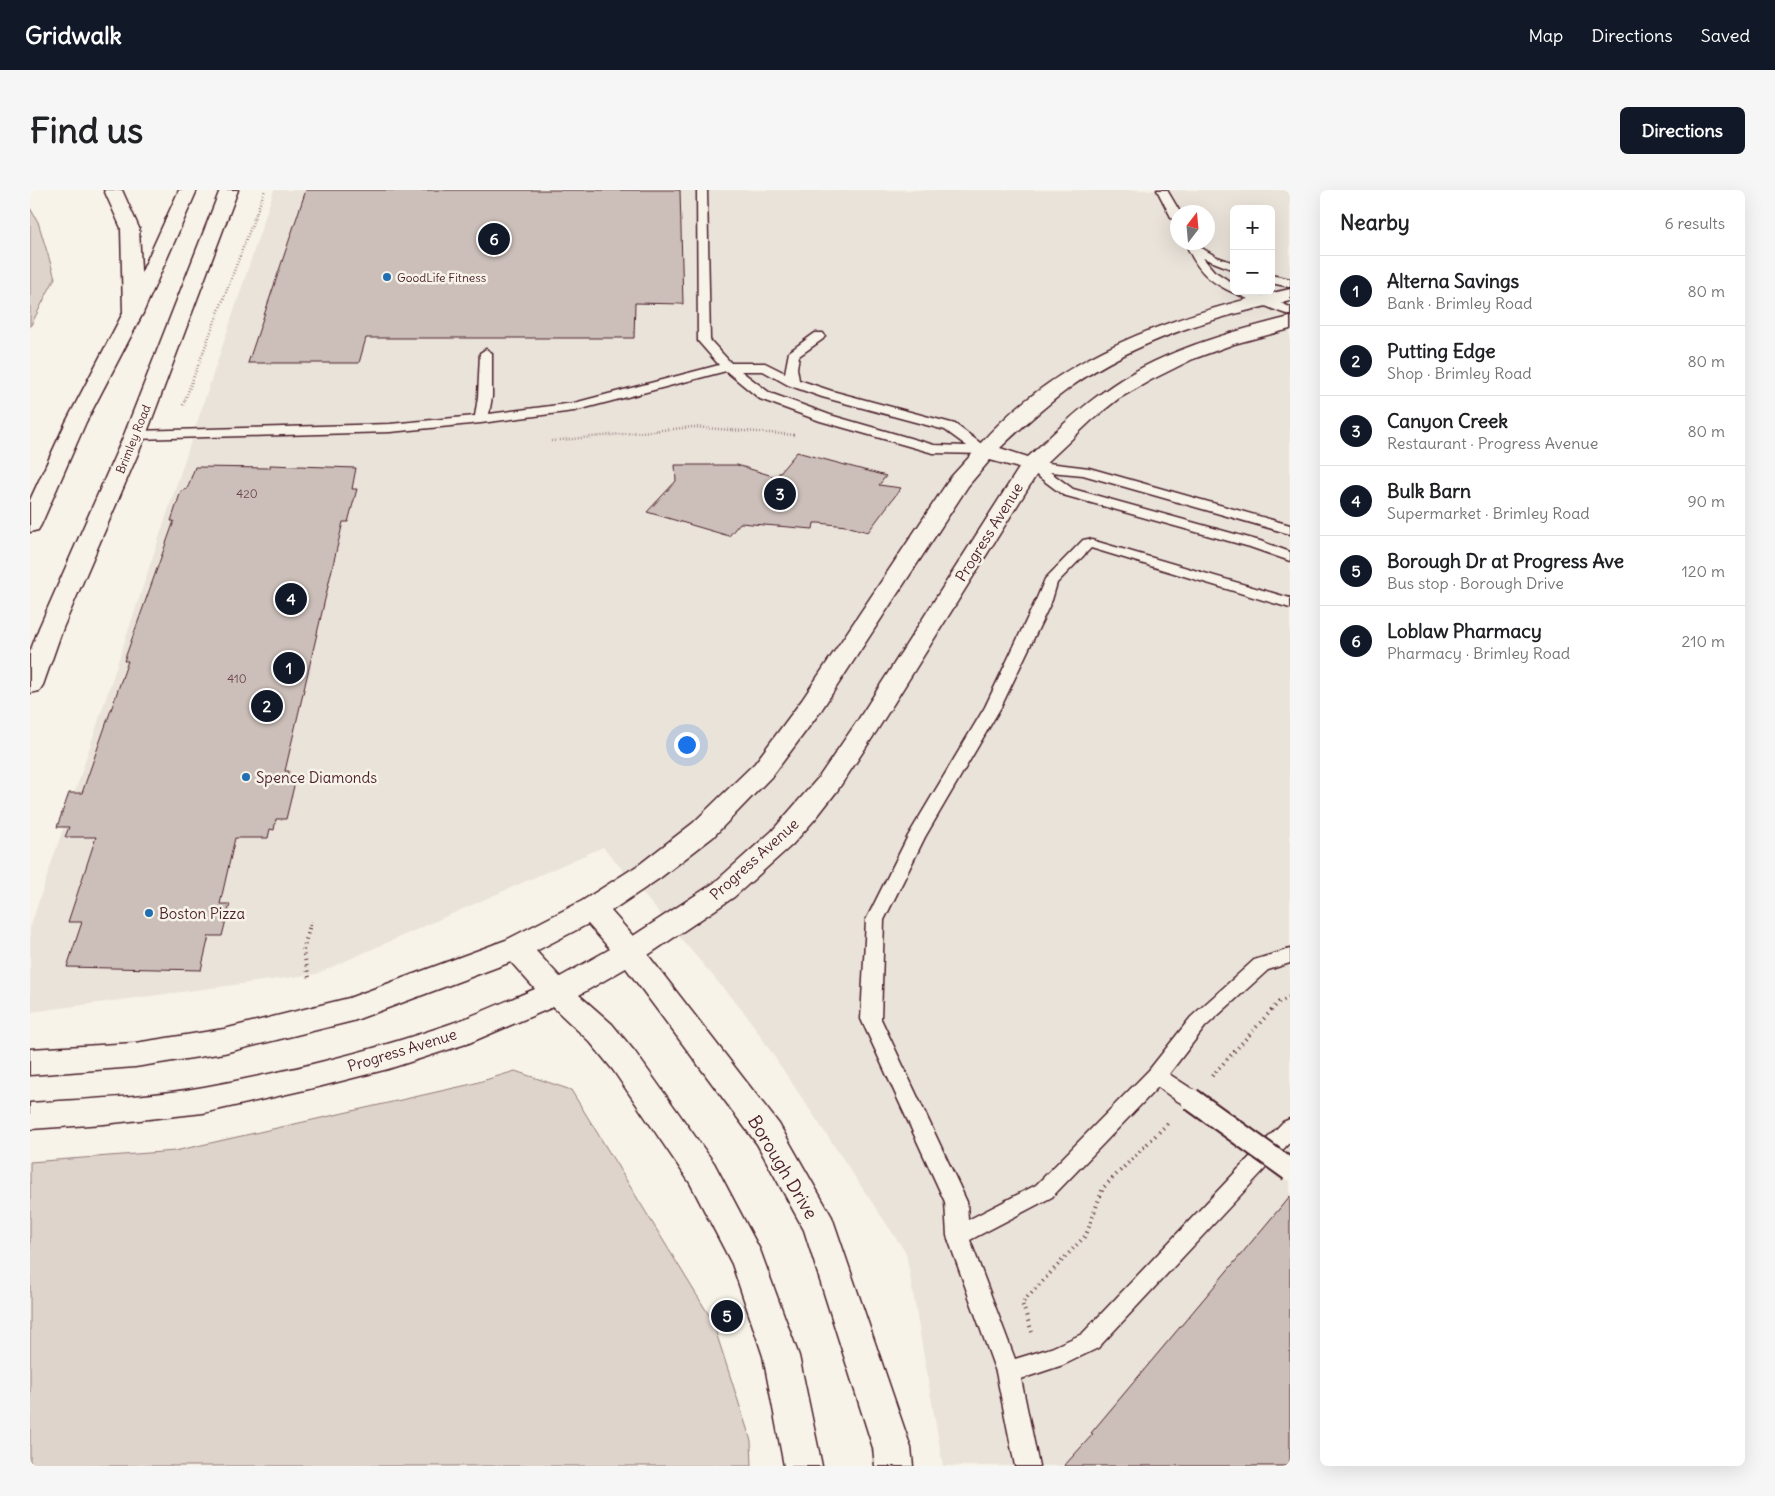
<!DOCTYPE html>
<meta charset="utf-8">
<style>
:root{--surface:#fff;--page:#f6f6f6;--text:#202124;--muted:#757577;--line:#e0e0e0;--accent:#111827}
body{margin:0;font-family:Delius,sans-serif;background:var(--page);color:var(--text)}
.controls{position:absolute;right:15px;top:15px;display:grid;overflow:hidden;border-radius:8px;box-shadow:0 5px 20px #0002}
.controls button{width:45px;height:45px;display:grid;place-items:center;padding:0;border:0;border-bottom:1px solid var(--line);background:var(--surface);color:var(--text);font:25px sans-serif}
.compass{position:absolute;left:1140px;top:15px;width:45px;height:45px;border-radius:50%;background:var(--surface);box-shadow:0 5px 20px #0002;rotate:16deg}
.you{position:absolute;left:656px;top:554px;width:18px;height:18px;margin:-12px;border:4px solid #fff;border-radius:50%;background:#1a73e8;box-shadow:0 0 0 8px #1a73e833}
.badge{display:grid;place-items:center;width:32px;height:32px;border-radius:50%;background:var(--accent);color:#fff;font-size:16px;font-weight:700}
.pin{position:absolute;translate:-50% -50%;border:2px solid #fff;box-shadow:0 1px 5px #0006}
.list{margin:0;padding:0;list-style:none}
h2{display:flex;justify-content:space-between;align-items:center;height:65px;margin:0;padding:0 20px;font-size:21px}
h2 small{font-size:16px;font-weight:400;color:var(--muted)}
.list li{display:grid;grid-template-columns:32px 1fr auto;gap:15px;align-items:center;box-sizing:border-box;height:70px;padding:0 20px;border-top:1px solid var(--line)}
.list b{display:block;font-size:19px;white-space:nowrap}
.list p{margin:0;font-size:16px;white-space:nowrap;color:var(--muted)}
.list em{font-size:16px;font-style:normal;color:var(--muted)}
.map{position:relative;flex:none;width:1260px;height:1276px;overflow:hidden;border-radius:8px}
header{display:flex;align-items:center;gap:30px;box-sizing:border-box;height:70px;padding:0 25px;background:var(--accent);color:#fff}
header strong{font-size:24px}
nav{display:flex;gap:28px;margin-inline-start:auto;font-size:18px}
.intro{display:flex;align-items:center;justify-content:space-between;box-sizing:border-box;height:120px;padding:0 30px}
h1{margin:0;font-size:35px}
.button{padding:12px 22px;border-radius:8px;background:var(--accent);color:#fff;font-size:18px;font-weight:700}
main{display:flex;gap:30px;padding:0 30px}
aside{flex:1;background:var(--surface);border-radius:8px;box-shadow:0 5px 20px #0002}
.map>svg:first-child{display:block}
</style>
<header>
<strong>Gridwalk</strong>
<nav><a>Map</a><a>Directions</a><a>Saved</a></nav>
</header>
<div class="intro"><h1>Find us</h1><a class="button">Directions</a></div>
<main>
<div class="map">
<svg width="1260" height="1276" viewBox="0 0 1260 1276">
<rect width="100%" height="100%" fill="#f7f3e8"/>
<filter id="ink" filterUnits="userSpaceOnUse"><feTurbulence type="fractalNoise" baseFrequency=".02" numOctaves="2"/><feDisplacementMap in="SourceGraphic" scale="10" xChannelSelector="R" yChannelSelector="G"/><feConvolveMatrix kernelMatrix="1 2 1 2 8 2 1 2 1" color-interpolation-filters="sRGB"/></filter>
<g filter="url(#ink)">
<path fill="#eae3da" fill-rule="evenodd" d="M244 0H1260V1276H913L876 1063 717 826 573 657 286 784 0 822V738ZM1204 19H1241V101H1204ZM1148 22H1178V52H1148Z"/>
<path fill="#ded4cc" stroke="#947a7c" d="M0 18 8 32 25 88 0 137Z
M485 881 541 900 682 1130 721 1251 722 1276H0V972L145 961 442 894Z"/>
<path fill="#ccbfb9" stroke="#4a1f2b" d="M276 0H650L653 114 605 113 604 148H336L329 173H218Z
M767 262 856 286 849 295 871 298 838 342 816 336 789 333H784L783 339 710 333 699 346 617 322 646 291 645 275H707L746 287Z
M240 275 326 278 322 299H327L318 332H313L255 581H259L257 592H265L256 629H246L244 640 240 639 238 648H205L190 714H200L192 746H179L171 780 37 777 52 732H38L66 647H35L39 637H27L39 603H52L98 471H94L144 331H141L151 301 157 299 165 277 240 278Z
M1260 1006V1276H1034L1063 1244 1061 1243Z"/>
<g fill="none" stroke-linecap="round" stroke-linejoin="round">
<defs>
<path id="lane" d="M667 0H677L680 150 701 173H735L755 183 759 162 785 143H793L795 146 793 149 769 166 767 178 769 190 802 201 925 234 957 258 959 261 957 264 903 263 790 231 730 209 696 181 544 221 451 233 360 242 105 249 98 245 105 241 360 234 445 226 448 207 450 163 456 159 462 163V207L459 224 544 213 689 175 668 151ZM711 181H733L758 195 792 207 915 240 937 256 904 255 800 225 740 203Z
M1127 0H1137L1150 22H1148V32L1142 29Z
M1155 52H1167L1168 56 1187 67 1204 73V80L1173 68 1184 81 1204 94V101H1221L1260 117V125C1247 122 1235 115 1223 111 1188 96 1171 91 1155 52Z
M1241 85 1260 89V97L1241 93Z
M1002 271 1059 278 1260 335V344L1053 285 1020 282 1043 299 1230 351 1260 362V371L1220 357 1033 305 997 278 995 275Z
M1058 349 1260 408V418L1061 358 1027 393 1022 410 971 517 895 647 854 730 851 829 937 1012 938 1030 1006 995 1119 880 1161 827 1224 770 1260 759V773L1238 780 1175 837 1139 884 1168 903 1171 909 1168 915C1154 920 1140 905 1128 897L1022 1007 940 1050 985 1169 1021 1158 1052 1144 1253 932 1260 929V952L1068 1158 1033 1175 991 1189 1009 1276H985L966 1182 917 1046 915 1012 831 829 836 730 878 646 955 517 1006 410 1015 389 1053 350Z"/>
<path id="secondary" d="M149 0H167L113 123 56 232 11 335 8 340 0 342V310L36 232 93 123Z
M190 0H208L116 245 33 438 13 495 9 501 0 503V462L9 438 94 245Z
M1260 99V111C1183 127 1107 150 1042 196 1016 215 993 236 970 258L998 267C1022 245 1046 221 1073 202 1127 162 1196 143 1260 127V139L1204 154 1163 169 1121 190 1088 209 1063 229 1010 279 846 542 807 601 786 628 762 655 704 707 618 765 749 934 802 1027 881 1258 883 1276H845L843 1258 774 1040 727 954 596 778 549 805 582 834 605 862 684 973 730 1060 769 1166 792 1276H754L733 1166 702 1074 660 993 583 880 560 852 523 817 439 853 358 879 288 897 173 923 74 934 0 939V913C56 909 119 907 174 897 256 882 339 862 417 835 447 825 476 811 505 799L481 772 323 831 194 863 105 877 0 885V859L105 853 194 839 319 808 476 750 552 711 610 674 663 633 725 573 772 510 921 287 943 263 941 261 944 256 949 255C1028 164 1145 124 1260 99ZM960 270 989 278 828 530 789 587 742 641 684 693 603 746 581 721 630 688 683 647 743 585 790 522 938 296ZM558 734 580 759 530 787 506 761Z"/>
<path id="highway" d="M74 0H92L109 38 113 123 110 127 103 129 96 127 93 123 91 38Z"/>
</defs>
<use href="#lane" stroke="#4a1f2b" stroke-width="3"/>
<use href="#secondary" stroke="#4a1f2b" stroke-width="3"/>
<use href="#highway" stroke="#4a1f2b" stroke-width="3"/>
<path stroke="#4a1f2b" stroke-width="2.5" stroke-dasharray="0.5 2.5" stroke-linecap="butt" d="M153 215 235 0
M521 251 663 237 765 245"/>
<path stroke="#4a1f2b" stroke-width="3" stroke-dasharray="1 4" stroke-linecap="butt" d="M280 736 281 731"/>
<path stroke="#4a1f2b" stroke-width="4" stroke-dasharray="1 4.5" stroke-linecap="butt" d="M279 787 273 761 280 735
M1182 886 1249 812 1260 807
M1002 1142 992 1113 1056 1045 1073 998 1140 931"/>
<use href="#lane" fill="#f7f3e8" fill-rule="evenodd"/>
<use href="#secondary" fill="#f7f3e8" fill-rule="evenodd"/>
<use href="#highway" fill="#f7f3e8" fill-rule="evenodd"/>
<defs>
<path id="lane-bridge" d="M1161 909 1260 980"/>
</defs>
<use href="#lane-bridge" stroke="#4a1f2b" stroke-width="25" stroke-linecap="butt"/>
<use href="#lane-bridge" stroke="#f7f3e8" stroke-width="21"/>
</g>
</g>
<g fill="#1f6fb2" stroke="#f7f3e8" stroke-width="2">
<circle cx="357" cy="87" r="5"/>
<circle cx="216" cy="587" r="5"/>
<circle cx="119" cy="723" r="5"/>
</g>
<g text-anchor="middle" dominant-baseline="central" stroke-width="5" stroke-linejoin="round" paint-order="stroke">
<g font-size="12" fill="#4a1f2b" stroke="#f7f3e8" text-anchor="start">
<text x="367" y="87">GoodLife Fitness</text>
</g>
<g font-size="12" fill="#4a1f2b" stroke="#f7f3e8">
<text transform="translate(103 249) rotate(-68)">Brimley Road</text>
</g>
<g font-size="12" fill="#6a474e">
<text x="217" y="303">420</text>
<text x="207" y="488">410</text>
</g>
<g font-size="15" fill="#4a1f2b" stroke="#f7f3e8">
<text transform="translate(959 342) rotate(-58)">Progress Avenue</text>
<text transform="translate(724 669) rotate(-42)">Progress Avenue</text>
<text transform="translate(372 860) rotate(-17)">Progress Avenue</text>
</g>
<g font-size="15" fill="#4a1f2b" stroke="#f7f3e8" text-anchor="start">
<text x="226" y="587">Spence Diamonds</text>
<text x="129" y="723">Boston Pizza</text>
</g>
<g font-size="18" fill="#4a1f2b" stroke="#f7f3e8">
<text transform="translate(753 977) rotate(59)">Borough Drive</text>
</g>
</g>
</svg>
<div class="controls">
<button>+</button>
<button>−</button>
</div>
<svg class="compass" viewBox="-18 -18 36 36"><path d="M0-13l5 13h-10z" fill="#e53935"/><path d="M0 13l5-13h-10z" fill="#757577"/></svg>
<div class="you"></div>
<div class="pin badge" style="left:259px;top:478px">1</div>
<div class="pin badge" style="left:237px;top:516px">2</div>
<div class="pin badge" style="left:750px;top:304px">3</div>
<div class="pin badge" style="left:261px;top:409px">4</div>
<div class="pin badge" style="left:697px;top:1126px">5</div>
<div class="pin badge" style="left:464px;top:49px">6</div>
</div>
<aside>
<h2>Nearby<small>6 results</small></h2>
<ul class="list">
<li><span class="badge">1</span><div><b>Alterna Savings</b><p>Bank · Brimley Road</p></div><em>80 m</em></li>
<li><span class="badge">2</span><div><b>Putting Edge</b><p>Shop · Brimley Road</p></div><em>80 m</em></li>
<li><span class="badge">3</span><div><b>Canyon Creek</b><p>Restaurant · Progress Avenue</p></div><em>80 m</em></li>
<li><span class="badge">4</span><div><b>Bulk Barn</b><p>Supermarket · Brimley Road</p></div><em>90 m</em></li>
<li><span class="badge">5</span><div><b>Borough Dr at Progress Ave</b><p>Bus stop · Borough Drive</p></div><em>120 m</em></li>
<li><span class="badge">6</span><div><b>Loblaw Pharmacy</b><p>Pharmacy · Brimley Road</p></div><em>210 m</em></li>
</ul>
</aside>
</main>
